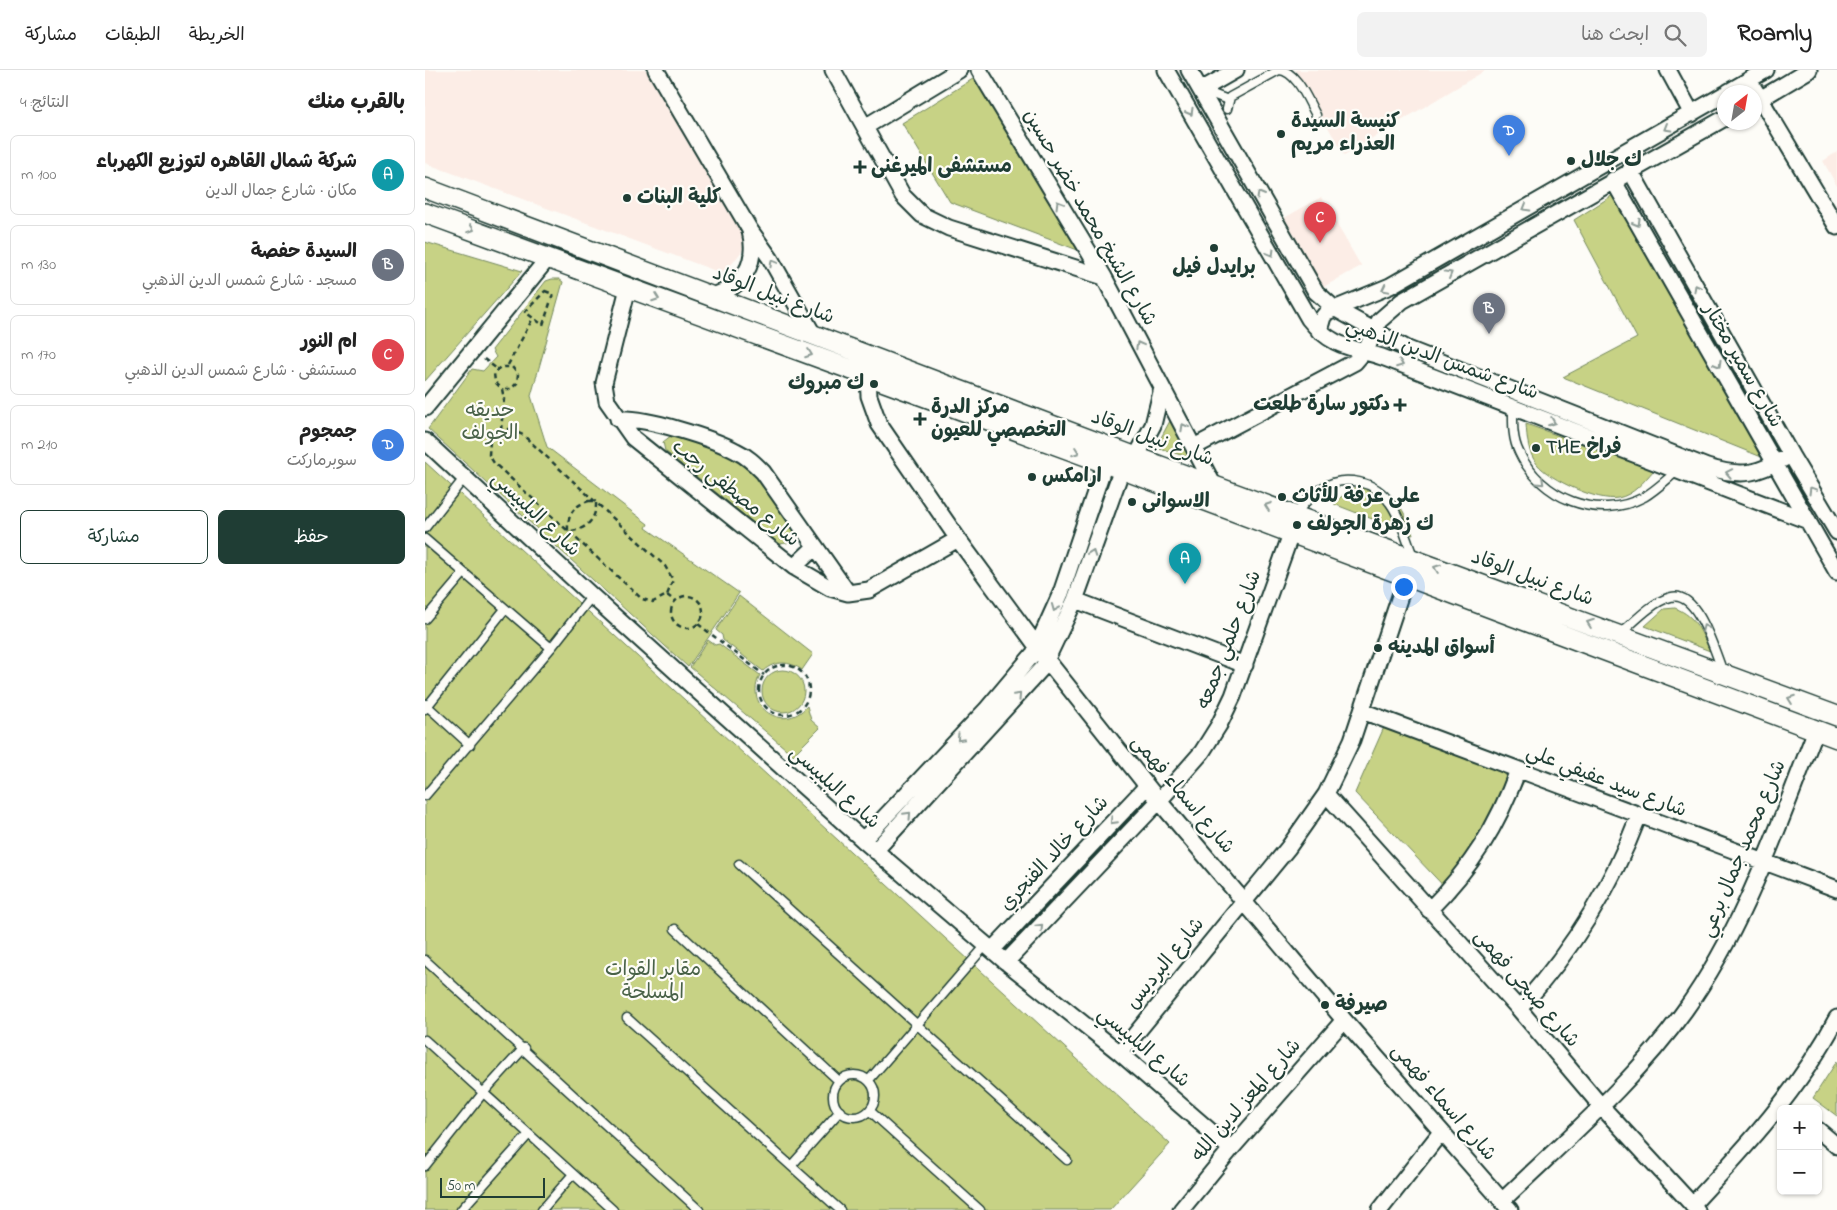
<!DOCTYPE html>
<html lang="ar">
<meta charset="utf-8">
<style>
:root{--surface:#fff;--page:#f2f2f2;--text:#222;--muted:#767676;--line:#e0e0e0;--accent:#1f3d34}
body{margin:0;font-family:"Indie Flower","Playpen Sans Arabic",sans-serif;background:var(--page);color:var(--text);direction:rtl}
.controls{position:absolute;right:15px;bottom:15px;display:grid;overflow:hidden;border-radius:8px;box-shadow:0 1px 4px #0004}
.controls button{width:45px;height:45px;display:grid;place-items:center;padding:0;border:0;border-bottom:1px solid var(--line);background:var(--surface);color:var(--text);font:25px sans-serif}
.compass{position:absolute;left:1292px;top:15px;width:45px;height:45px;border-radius:50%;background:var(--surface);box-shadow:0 1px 4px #0004;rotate:31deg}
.scale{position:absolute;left:15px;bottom:12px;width:105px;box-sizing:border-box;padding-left:5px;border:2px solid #1f3d34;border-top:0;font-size:14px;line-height:18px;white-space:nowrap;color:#1f3d34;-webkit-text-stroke:4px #fdfcf7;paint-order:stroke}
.you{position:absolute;left:978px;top:516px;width:18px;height:18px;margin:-12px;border:4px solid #fff;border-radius:50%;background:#1a73e8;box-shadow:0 0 0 8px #1a73e833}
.badge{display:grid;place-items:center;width:32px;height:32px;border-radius:50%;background:var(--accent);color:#fff;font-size:16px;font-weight:700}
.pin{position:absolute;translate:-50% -41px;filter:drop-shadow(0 1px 2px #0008)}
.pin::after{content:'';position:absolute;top:26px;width:18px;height:15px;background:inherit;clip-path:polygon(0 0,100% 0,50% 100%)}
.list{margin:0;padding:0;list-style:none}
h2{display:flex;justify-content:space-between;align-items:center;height:65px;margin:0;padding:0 20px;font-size:21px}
h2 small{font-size:16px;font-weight:400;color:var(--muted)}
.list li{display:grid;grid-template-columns:32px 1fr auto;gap:15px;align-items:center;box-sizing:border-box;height:80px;margin:0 10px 10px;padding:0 10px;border:1px solid var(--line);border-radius:8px}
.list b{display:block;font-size:19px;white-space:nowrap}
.list p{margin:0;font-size:16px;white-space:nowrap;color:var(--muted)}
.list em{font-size:16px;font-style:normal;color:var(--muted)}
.actions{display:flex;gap:10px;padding:15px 20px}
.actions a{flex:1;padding:11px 0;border:1px solid var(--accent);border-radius:8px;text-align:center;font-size:18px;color:var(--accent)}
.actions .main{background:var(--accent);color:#fff}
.icon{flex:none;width:28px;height:28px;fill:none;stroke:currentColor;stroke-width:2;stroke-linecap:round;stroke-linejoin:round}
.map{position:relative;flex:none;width:1412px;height:1140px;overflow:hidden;direction:ltr}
header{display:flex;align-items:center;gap:30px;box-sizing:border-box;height:70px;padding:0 25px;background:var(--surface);border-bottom:1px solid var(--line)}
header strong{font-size:24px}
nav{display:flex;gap:28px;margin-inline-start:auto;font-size:18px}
.search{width:350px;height:45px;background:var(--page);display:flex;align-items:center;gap:12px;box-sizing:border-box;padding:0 18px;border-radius:8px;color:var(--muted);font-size:19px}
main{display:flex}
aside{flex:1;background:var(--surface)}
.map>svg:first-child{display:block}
</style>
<header>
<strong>Roamly</strong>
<div class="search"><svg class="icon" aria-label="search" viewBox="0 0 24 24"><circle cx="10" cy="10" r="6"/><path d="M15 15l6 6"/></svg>ابحث هنا</div>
<nav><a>الخريطة</a><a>الطبقات</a><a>مشاركة</a></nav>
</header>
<main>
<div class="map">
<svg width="1412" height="1140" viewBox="0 0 1412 1140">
<rect width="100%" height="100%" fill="#fdfcf7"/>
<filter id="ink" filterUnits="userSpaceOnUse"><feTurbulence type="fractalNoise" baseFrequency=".02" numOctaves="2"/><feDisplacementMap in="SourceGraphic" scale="10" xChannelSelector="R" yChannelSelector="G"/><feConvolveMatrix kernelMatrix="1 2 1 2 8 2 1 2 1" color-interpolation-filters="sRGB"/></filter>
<g filter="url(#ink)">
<path fill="#fcede6" d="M0 0H235L332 162 299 204 0 93Z
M870 0H1061L919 85Z
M1412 82V116L1398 91Z
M896 127 936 196 893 220 854 151Z"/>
<path fill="#c7d285" stroke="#73885c" d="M551 7 658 182 525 132 477 53Z
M1188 125 1339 388 1138 307 1212 268 1149 150Z
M0 172 97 201 0 311Z
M127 209H134L138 212 106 326 122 377 223 454 221 458 314 523 263 597 3 359 47 299 58 301 71 287 67 280 121 211Z
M746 349 765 388 731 377Z
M1101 354 1229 400C1219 411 1209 425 1193 428 1173 432 1125 410 1112 394 1103 383 1102 368 1101 354Z
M247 365 304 383 324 393 372 462 367 472 355 474 240 381 238 372Z
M0 392 745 1074 685 1140H0Z
M935 415C969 420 977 434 988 465L909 434 919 424Z
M314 526 388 584 377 600C365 591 350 590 338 601L298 570 297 565 291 560Z
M1250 538C1272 547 1275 561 1285 581L1220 556 1239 539Z
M283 570 290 575 294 574 335 605C318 637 359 664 382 636L386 650 395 658 368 685 265 597Z
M337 621a21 21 0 1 1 42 0a21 21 0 1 1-42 0Z
M960 655 1099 711 1069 768 1029 827 930 723Z
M1412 991V1046L1388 1028Z"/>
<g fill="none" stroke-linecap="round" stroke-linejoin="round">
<defs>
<path id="service" d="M777 20 803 30
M802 39 805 27 854 0C872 1 883 31 891 45
M1088 337C1088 352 1087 368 1094 382 1115 428 1172 452 1219 427 1231 420 1241 410 1252 401
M869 445C878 436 886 424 897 418 919 404 951 411 965 433 976 448 981 469 988 486
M0 458 40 407
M0 469 126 578
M0 549 39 503
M1195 564C1210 551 1227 532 1246 527 1273 520 1290 583 1298 602
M0 634 45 675
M0 639 80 539
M0 726 126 578 167 526
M314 794 642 1090
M250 859 414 1011
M0 890 274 1140
M202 948 415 1140
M0 970 188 1140
M408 1026a21 21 0 1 1 42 0a21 21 0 1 1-42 0Z
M444 1010 561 875
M445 1041 555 1140
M0 1096 58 1023 99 978
M366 1096 415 1041
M36 1140 104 1064
M117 1140 148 1104"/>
<path id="minor" d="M231 0 325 160 345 188 389 266
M408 0 478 126 497 145 524 158 679 207
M554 0 679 207 789 416
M741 0 884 249C906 277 926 277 957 287L1383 451
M764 0 891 222 909 238 983 279 1282 397C1319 408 1332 404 1366 385
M1243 0 1267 44
M1324 10 1412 157
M776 20 811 0
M1303 22 1341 0
M1330 32 1384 0
M440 57 534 0
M1205 100 1366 385 1412 462
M1188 110 1412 502
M203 218 179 313 182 331 208 368 369 497 405 518 423 523 444 520 533 469
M287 226C319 217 333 193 325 161
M894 261 898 247 902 242 965 216 1300 24
M443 306 444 326 454 354 533 469 622 590 734 731 919 950 1085 1140
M0 338 124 187
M193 349C220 347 287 368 311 381 322 386 330 394 338 402L423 523
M0 371 167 526 438 770 581 892 695 983 806 1079
M769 377 930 292 942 278 954 251 977 231 1300 48
M711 387 728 355 737 318
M369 497 390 477
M650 530 820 595
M937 641 1412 819
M901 724 1094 939 1176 1036 1272 1140
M438 770 561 640 609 583 636 523 680 393
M450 781 618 597 650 530 697 399
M1004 840C1047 797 1072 757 1093 700
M567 880 722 716
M581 892 734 731 777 682 794 655 808 626 866 464
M1094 939C1147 881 1186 819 1214 745
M695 983 863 778 901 724 927 670 981 508
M1393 1060 1412 1076
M1077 1131C1140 1070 1209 1012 1260 940 1320 856 1353 756 1391 660
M1267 1135C1321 1077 1375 1019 1412 948
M756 1140 806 1079 919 950
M955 1140 1016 1062"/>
<path id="tertiary" d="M0 118 711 387 1412 646
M0 143 680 393 1412 668"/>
</defs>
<use href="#service" stroke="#1f3d34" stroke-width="11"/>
<use href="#minor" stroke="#1f3d34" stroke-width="19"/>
<use href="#tertiary" stroke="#1f3d34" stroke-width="22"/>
<path stroke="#1f3d34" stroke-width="2.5" stroke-dasharray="5 4" stroke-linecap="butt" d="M120 221 128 224 118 255 100 242Z
M59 289 72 299
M83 295 108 248
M85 359 98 365 240 496 248 510 242 525 228 532 217 529 69 393 64 385 65 370 76 360Z
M76 360 79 329 77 319 70 312 69 303 75 297H87L93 304 92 313 86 319H77
M164 431H171C172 449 161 461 143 461 142 445 149 435 164 431Z
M242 525 250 531
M246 542a16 16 0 1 1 32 0a16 16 0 1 1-32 0Z
M273 554 339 605
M334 620a25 25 0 1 1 50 0a25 25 0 1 1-50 0Z"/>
<use href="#service" stroke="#fdfcf7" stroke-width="8"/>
<use href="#minor" stroke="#fdfcf7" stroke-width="15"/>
<use href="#tertiary" stroke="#fdfcf7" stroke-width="19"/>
</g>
<defs><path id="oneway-chevron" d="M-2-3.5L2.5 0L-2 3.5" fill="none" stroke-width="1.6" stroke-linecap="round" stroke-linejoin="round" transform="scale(1.25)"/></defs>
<g stroke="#8e9c96">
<use href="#oneway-chevron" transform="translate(765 42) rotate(60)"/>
<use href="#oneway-chevron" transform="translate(1242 58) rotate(150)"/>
<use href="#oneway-chevron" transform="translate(835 125) rotate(-120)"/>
<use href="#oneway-chevron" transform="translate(634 134) rotate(-121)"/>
<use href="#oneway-chevron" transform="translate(1101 138) rotate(150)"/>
<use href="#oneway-chevron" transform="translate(1212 153) rotate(60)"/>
<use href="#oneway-chevron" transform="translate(46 159) rotate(20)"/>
<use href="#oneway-chevron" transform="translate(846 183) rotate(60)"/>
<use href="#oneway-chevron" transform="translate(348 193) rotate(-120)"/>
<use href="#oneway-chevron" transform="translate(1024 204) rotate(-30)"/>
<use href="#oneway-chevron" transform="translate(1272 218) rotate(-119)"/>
<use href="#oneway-chevron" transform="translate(960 219) rotate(153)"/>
<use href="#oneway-chevron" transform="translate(231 228) rotate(20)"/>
<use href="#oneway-chevron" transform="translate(714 275) rotate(-118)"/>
<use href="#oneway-chevron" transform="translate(384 284) rotate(20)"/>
<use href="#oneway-chevron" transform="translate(975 294) rotate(21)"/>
<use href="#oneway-chevron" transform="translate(1293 294) rotate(60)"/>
<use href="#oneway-chevron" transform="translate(1127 352) rotate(21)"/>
<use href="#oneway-chevron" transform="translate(759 357) rotate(-119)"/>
<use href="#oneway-chevron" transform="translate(651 382) rotate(20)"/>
<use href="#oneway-chevron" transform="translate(1304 403) rotate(-169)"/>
<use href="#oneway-chevron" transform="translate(1116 412) rotate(43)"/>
<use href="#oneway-chevron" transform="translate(1387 420) rotate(-121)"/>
<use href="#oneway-chevron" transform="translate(843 436) rotate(-160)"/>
<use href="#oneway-chevron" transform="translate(667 483) rotate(-70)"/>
<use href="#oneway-chevron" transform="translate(1012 498) rotate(-160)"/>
<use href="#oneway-chevron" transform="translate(630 538) rotate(112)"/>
<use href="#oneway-chevron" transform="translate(1165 553) rotate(-160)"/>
<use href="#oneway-chevron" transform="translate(1280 558) rotate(-115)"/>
<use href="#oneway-chevron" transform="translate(593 626) rotate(-47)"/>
<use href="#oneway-chevron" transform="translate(1366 629) rotate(-160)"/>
<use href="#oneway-chevron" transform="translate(535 668) rotate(133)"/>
<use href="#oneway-chevron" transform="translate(483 745) rotate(-47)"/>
<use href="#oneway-chevron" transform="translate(688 751) rotate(133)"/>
<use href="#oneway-chevron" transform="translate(615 857) rotate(-46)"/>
</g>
</g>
<g fill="#1f3d34" stroke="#fdfcf7" stroke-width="2">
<circle cx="856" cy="64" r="5"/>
<circle cx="1146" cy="91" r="5"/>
<path d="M432.5 89.5h5v5h5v5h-5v5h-5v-5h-5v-5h5z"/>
<circle cx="202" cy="128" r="5"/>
<circle cx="789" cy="178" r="5"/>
<circle cx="449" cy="314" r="5"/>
<path d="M972.5 327.5h5v5h5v5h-5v5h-5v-5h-5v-5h5z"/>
<path d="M492.5 341.5h5v5h5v5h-5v5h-5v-5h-5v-5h5z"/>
<circle cx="1111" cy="378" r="5"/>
<circle cx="607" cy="407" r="5"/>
<circle cx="857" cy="427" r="5"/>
<circle cx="707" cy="432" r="5"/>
<circle cx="872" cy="455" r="5"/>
<circle cx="953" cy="578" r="5"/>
<circle cx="900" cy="935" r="5"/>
</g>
<g text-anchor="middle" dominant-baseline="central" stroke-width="4.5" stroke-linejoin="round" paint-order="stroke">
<g font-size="20" font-weight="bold" fill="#1f3d34" stroke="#fdfcf7" text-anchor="start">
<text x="866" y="52">كنيسة السيدة<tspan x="866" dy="23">العذراء مريم</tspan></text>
<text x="1156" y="91">ك جلال</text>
<text x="446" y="97">مستشفى الميرغنى</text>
<text x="212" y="128">كلية البنات</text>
<text x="789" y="198" text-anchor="middle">برايدل فيل</text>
<text x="439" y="314" text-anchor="end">ك مبروك</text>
<text x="965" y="335" text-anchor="end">دكتور سارة طلعت</text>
<text x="506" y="338">مركز الدرة<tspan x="506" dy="23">التخصصي للعيون</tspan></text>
<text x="1121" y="378">THE فراخ</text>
<text x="617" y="407">ارامكس</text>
<text x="867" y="427">على عرفة للأثاث</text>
<text x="717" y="432">الاسوانى</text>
<text x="882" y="455">ك زهرة الجولف</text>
<text x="963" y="578">أسواق المدينه</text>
<text x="910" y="935">صيرفة</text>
</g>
<g font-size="20" fill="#1f3d34" stroke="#fdfcf7">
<text transform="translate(664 148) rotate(60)">شارع الشيخ محمد خضر حسين</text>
<text transform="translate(348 226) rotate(21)">شارع نبيل الوقاد</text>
<text transform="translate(1017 290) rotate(20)">شارع شمس الدين الذهبي</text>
<text transform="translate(1317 296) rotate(60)">شارع سمير مختار</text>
<text transform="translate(727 369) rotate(20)">شارع نبيل الوقاد</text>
<text transform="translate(310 424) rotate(39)">شارع مصطفي رجب</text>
<text transform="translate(110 445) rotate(43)">شارع البلبيسي</text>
<text transform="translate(1107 509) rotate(20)">شارع نبيل الوقاد</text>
<text transform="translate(805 570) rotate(-69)">شارع حلمي جمعه</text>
<text transform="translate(1181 712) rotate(21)">شارع سيد عفيفي علي</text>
<text transform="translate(409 718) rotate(42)">شارع البلبيسي</text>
<text transform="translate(757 725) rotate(50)">شارع اسماء فهمى</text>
<text transform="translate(1319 779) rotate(-67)">شارع محمد جمال برعي</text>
<text transform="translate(630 784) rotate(-47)">شارع خالد الفنجري</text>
<text transform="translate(741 894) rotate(-51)">شارع البرديس</text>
<text transform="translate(1101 919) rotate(49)">شارع صبحى فهمى</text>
<text transform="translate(718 978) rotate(40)">شارع البلبيسي</text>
<text transform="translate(822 1031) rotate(-49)">شارع المعز لدين الله</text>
<text transform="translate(1018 1033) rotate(49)">شارع اسماء فهمى</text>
</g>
<g font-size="20" fill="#496248" stroke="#fdfcf7">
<text x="65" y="341">حديقه<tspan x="65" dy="23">الجولف</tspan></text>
<text x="228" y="900">مقابر القوات<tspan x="228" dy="23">المسلحة</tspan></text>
</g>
</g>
</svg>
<div class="controls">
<button>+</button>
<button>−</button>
</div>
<svg class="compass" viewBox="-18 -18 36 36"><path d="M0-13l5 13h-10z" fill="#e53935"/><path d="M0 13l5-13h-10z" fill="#767676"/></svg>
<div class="scale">50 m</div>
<div class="you"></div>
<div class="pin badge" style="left:760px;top:514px;background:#0f9aa8">A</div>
<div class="pin badge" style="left:1064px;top:264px;background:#6b7280">B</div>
<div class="pin badge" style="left:895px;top:173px;background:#e0444e">C</div>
<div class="pin badge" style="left:1084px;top:86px;background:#3f7fe0">D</div>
</div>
<aside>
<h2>بالقرب منك<small>النتائج: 4</small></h2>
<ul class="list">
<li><span class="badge" style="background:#0f9aa8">A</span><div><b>شركة شمال القاهره لتوزيع الكهرباء</b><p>مكان · شارع جمال الدين</p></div><em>100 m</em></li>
<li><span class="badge" style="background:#6b7280">B</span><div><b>السيدة حفصة</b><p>مسجد · شارع شمس الدين الذهبي</p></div><em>130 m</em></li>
<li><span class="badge" style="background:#e0444e">C</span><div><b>ام النور</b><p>مستشفى · شارع شمس الدين الذهبي</p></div><em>170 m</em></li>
<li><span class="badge" style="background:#3f7fe0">D</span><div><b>جمجوم</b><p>سوبرماركت</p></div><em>210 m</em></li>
</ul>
<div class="actions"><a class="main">حفظ</a><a>مشاركة</a></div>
</aside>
</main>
